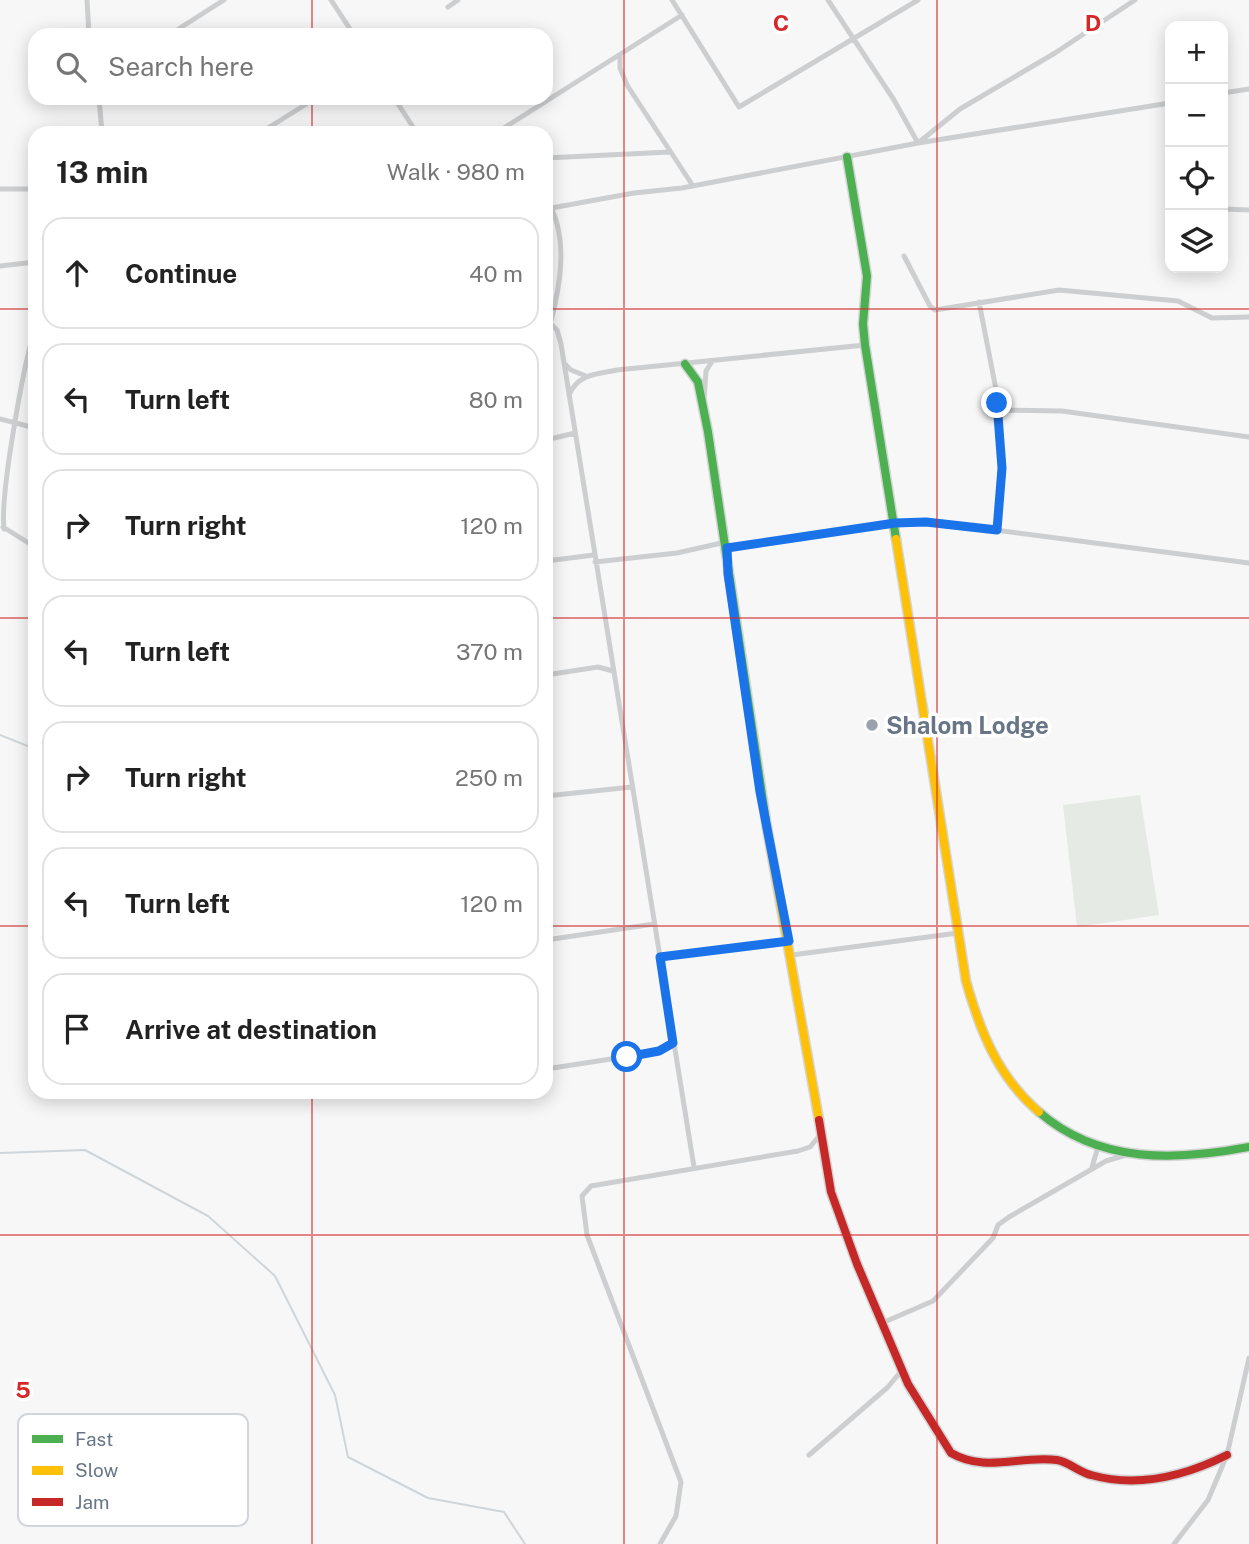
<!DOCTYPE html>
<meta charset="utf-8">
<style>
:root{--surface:#fff;--page:#f6f6f6;--text:#222;--muted:#767676;--line:#e0e0e0}
body{margin:0;font-family:"Public Sans",sans-serif;background:var(--page);color:var(--text)}
.controls{position:absolute;right:21px;top:21px;display:grid;overflow:hidden;border-radius:14px;box-shadow:0 4px 18px #0003}
.controls button{width:63px;height:63px;display:grid;place-items:center;padding:0;border:0;border-bottom:2px solid var(--line);background:var(--surface);color:var(--text);font:35px sans-serif}
.stop{position:absolute;width:21px;height:21px;margin:-16px;border:5px solid #1a73e8;border-radius:50%;background:#fff}
.stop.end{background:#1a73e8;border-color:#fff;box-shadow:0 2px 7px #0008}
.list{margin:0;padding:0;list-style:none}
h2{display:flex;justify-content:space-between;align-items:center;height:91px;margin:0;padding:0 28px;font-size:30px}
h2 small{font-size:23px;font-weight:400;color:var(--muted)}
.list li{display:grid;grid-template-columns:46px 1fr auto;gap:21px;align-items:center;box-sizing:border-box;height:112px;margin:0 14px 14px;padding:0 14px;border:2px solid var(--line);border-radius:21px}
.list b{display:block;font-size:26px;white-space:nowrap}
.list em{font-size:23px;font-style:normal;color:var(--muted)}
.icon{flex:none;width:38px;height:38px;fill:none;stroke:currentColor;stroke-width:2;stroke-linecap:round;stroke-linejoin:round}
.map{position:relative;flex:none;width:1249px;height:1544px;overflow:hidden}
.search{position:absolute;background:var(--surface);box-shadow:0 4px 18px #0003;left:28px;top:28px;width:525px;height:77px;display:flex;align-items:center;gap:18px;box-sizing:border-box;padding:0 24px;border-radius:21px;color:var(--muted);font-size:26px}
.panel{position:absolute;background:var(--surface);box-shadow:0 4px 18px #0003;left:28px;top:126px;width:525px;height:973px;border-radius:21px}
.map>svg:first-child{display:block}
</style>
<div class="map">
<svg width="1249" height="1544" viewBox="0 0 1249 1544">
<rect width="100%" height="100%" fill="#f7f7f7"/>
<path fill="#e6eae5" d="M1140 795 1159 915 1077 927 1063 805Z"/>
<g fill="none" stroke-linecap="round" stroke-linejoin="round">
<path stroke="#cfd5d9" stroke-width="2" d="M0 735 35 749
M0 1153 85 1150 208 1216 275 1276 335 1395 348 1457 428 1498 504 1512 525 1544"/>
<defs>
<path id="fast" d="M847 157 867 276 863 324 865 345 896 539
M685 364 698 382 708 432 767 828
M1039 1112C1099 1164 1176 1161 1249 1147"/>
<path id="slow" d="M896 539 966 981C980 1031 998 1077 1039 1112
M767 828 819 1120"/>
<path id="jam" d="M819 1120 831 1192 857 1264 908 1384 951 1453C986 1473 1020 1455 1057 1460 1069 1462 1079 1472 1091 1475 1138 1488 1185 1476 1227 1455"/>
</defs>
<use href="#fast" stroke="#d4d5d6" stroke-width="11"/>
<use href="#slow" stroke="#d4d5d6" stroke-width="11"/>
<use href="#jam" stroke="#d4d5d6" stroke-width="11"/>
<path stroke="#cdced0" stroke-width="5" d="M87 0 89 35
M331 0 354 35
M672 0 739 107 918 0
M828 0 894 100 918 143 960 109 1055 53 1135 0
M448 7 458 0
M169 35 224 0
M620 55V68L627 85 693 186
M1223 93 1249 89
M99 98 102 133
M394 98 417 133
M260 133 316 98
M496 133 682 15
M546 158 670 152
M0 189H35
M546 198C569 235 561 282 551 321
M546 209 634 193 682 188 918 143 1170 103
M1223 209 1249 210
M904 256 930 306 935 310 1059 290 1178 301 1212 318 1249 317
M0 266 35 262
M979 302 1000 410 1002 469 997 529
M546 319 557 330 561 344 694 1167
M565 364 571 370 586 376
M569 395C578 374 596 374 617 370L865 345
M704 400 706 371 711 363
M1000 410 1062 411 1249 437
M0 419 35 428
M546 440 575 433
M3 527 35 547
M4 529C0 495 23 366 35 329
M727 548 895 523 926 521 1249 563
M546 561 594 555
M595 562 677 553 726 542
M546 675 598 667 613 671
M546 796 632 787
M546 940 654 924
M792 955 958 933
M660 957 789 941
M546 1069 650 1053 672 1044
M1092 1167 1098 1147
M882 1323 933 1301 993 1238 998 1225 1009 1217 1106 1161 1126 1155
M809 1455 888 1387 902 1370
M660 1544 676 1516 681 1482 587 1235 582 1196 591 1186 798 1151 810 1147 820 1135
M1174 1544 1208 1500 1227 1455 1249 1358"/>
<use href="#fast" stroke="#4caf50" stroke-width="8"/>
<use href="#slow" stroke="#ffc107" stroke-width="8"/>
<use href="#jam" stroke="#c62828" stroke-width="8"/>
</g>
<g fill="none" stroke-linecap="round" stroke-linejoin="round">
<path stroke="#1a73e8" stroke-width="9" d="M627 1057 659 1051 673 1043 660 957 789 941 760 792 728 574 727 548 895 523 926 522 997 530 1002 468 997 403"/>
</g>
<path fill="none" stroke="#d62828" stroke-width="2" stroke-opacity="0.55" d="M312 0V35M624 0V1544M937 0V1544M312 98V133M0 309H35M546 309H1249M0 618H35M546 618H1249M0 926H35M546 926H1249M312 1092V1544M0 1235H1249"/>
<circle fill="#9aa2ae" stroke="#fff" stroke-width="2.5" cx="872" cy="725" r="7"/>
<g text-anchor="middle" dominant-baseline="central" stroke-width="7" stroke-linejoin="round" paint-order="stroke">
<g font-size="24" font-weight="bold" fill="#687586" stroke="#fff" text-anchor="start">
<text x="886" y="725">Shalom Lodge</text>
</g>
</g>
<rect x="18" y="1414" width="230" height="112" rx="10" fill="#fff" stroke="#d2d6db" stroke-width="2"/>
<rect x="32" y="1435" width="31" height="8" fill="#4caf50"/>
<rect x="32" y="1466" width="31" height="9" fill="#ffc107"/>
<rect x="32" y="1498" width="31" height="8" fill="#c62828"/>
<g font-size="19" fill="#687586">
<text x="75" y="1446">Fast</text>
<text x="75" y="1477">Slow</text>
<text x="75" y="1509">Jam</text>
</g>
<g font-size="23" text-anchor="middle" font-weight="bold" fill="#d62828" stroke="#fff" stroke-width="7" stroke-linejoin="round" paint-order="stroke">
<text x="781" y="31">C</text>
<text x="1093" y="31">D</text>
<text x="23" y="1398">5</text>
</g>
</svg>
<div class="controls">
<button>+</button>
<button>−</button>
<button><svg class="icon" aria-label="locate" viewBox="0 0 24 24"><circle cx="12" cy="12" r="6"/><path d="M12 2v4M12 18v4M2 12h4M18 12h4"/></svg></button>
<button><svg class="icon" aria-label="layers" viewBox="0 0 24 24"><path d="M12 4l9 5-9 5-9-5zM3 14l9 5 9-5"/></svg></button>
</div>
<div class="stop" style="left:627px;top:1057px"></div>
<div class="stop end" style="left:997px;top:403px"></div>
<div class="search"><svg class="icon" aria-label="search" viewBox="0 0 24 24"><circle cx="10" cy="10" r="6"/><path d="M15 15l6 6"/></svg>Search here</div>
<section class="panel">
<h2>13 min<small>Walk · 980 m</small></h2>
<ul class="list">
<li><svg class="icon" aria-label="ahead" viewBox="0 0 24 24"><path d="M12 20V5M6 11l6-6 6 6"/></svg><div><b>Continue</b></div><em>40 m</em></li>
<li><svg class="icon" aria-label="left" viewBox="0 0 24 24"><path d="M17 20v-9H6M10 6l-5 5 5 5"/></svg><div><b>Turn left</b></div><em>80 m</em></li>
<li><svg class="icon" aria-label="right" viewBox="0 0 24 24"><path d="M7 20v-9h11M14 6l5 5-5 5"/></svg><div><b>Turn right</b></div><em>120 m</em></li>
<li><svg class="icon" aria-label="left" viewBox="0 0 24 24"><path d="M17 20v-9H6M10 6l-5 5 5 5"/></svg><div><b>Turn left</b></div><em>370 m</em></li>
<li><svg class="icon" aria-label="right" viewBox="0 0 24 24"><path d="M7 20v-9h11M14 6l5 5-5 5"/></svg><div><b>Turn right</b></div><em>250 m</em></li>
<li><svg class="icon" aria-label="left" viewBox="0 0 24 24"><path d="M17 20v-9H6M10 6l-5 5 5 5"/></svg><div><b>Turn left</b></div><em>120 m</em></li>
<li><svg class="icon" aria-label="arrive" viewBox="0 0 24 24"><path d="M6 21V4h12l-3 4 3 4H6"/></svg><div><b>Arrive at destination</b></div></li>
</ul>
</section>
</div>
